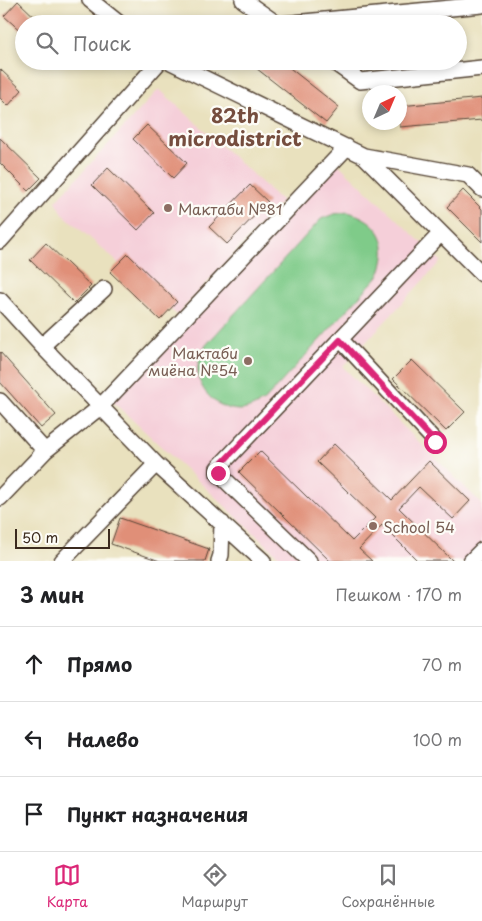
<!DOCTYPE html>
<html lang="ru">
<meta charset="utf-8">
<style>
:root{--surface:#fff;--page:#f2f2f2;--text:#202124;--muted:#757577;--line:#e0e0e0;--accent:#db2777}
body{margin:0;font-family:"Playpen Sans",sans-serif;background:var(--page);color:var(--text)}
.compass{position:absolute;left:362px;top:85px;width:45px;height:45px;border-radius:50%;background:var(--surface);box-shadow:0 2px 8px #0003;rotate:44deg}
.scale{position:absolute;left:15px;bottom:12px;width:95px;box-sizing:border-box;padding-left:5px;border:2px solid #3b2a1e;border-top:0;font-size:14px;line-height:18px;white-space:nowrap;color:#3b2a1e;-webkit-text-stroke:4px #fdfcf7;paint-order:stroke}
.stop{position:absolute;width:15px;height:15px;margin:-11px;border:4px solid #db2777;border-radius:50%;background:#fff}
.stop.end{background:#db2777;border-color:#fff;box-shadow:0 1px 5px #0008}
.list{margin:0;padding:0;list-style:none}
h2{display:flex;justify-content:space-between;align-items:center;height:65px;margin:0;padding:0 20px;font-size:21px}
h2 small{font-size:16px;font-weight:400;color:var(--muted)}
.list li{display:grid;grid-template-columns:32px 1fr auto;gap:15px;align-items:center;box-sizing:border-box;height:75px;padding:0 20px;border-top:1px solid var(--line)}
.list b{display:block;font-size:19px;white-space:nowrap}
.list em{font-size:16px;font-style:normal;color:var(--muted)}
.icon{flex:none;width:28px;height:28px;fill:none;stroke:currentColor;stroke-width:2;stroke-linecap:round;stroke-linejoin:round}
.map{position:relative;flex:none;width:482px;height:561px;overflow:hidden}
.search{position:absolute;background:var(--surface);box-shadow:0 2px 8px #0003;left:15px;right:15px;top:15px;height:55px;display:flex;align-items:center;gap:12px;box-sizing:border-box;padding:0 18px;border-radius:28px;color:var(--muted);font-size:19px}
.sheet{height:290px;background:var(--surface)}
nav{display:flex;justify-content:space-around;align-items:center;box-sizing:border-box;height:70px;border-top:1px solid var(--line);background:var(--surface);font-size:14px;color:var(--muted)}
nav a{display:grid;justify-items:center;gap:2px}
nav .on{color:var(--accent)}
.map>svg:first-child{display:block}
</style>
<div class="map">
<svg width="482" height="561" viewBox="0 0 482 561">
<rect width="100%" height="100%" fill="#fdfcf7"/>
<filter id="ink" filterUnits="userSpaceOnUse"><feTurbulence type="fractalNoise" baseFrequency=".02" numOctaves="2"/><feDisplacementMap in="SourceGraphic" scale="10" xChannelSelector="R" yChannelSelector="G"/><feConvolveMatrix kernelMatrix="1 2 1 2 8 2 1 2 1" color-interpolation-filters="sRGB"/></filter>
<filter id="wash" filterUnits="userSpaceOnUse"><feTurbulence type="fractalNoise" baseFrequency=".0096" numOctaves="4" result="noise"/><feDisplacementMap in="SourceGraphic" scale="20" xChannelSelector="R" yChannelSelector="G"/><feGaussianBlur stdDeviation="1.12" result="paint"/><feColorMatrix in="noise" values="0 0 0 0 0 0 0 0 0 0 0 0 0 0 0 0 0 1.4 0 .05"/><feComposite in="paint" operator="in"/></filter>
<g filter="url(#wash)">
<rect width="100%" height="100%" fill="#e9e1be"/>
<path fill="#f5cfd9" d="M159 89 282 201 177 315 63 214 56 201Z
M335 161 441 261 343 367 482 504V561H284L111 400Z"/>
<path fill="#7fcb89" stroke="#5d7a54" d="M348 212C381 221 392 244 379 275L264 401C256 405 248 410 239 410 216 409 196 389 198 366 199 358 202 352 206 345L321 219 334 214Z"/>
<g id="blocks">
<path fill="#e08f78" d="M18 1 42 24H24V34L4 16Z
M247 61H281L339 107 326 123Z
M0 69 22 90 8 106 0 98Z
M482 98V120L400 127V106Z
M147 125 187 163 173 178 133 139Z
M0 138 41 178 28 191 0 163Z
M108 168 154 213 138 230 92 185Z
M250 185 268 202 227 244 209 227Z
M463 190 482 209V242L447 207Z
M46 243 91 286 74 303 30 260Z
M128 254 177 302 160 320 110 272Z
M0 352 56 415 41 428 0 382Z
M412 360 465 412 446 431 393 379Z
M334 444 392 500 429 461 470 501 453 519 419 487 399 508 453 561H418L382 525 359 549 372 561H330L239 472 260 451 352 541 375 518 317 462Z
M120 518 209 549 205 561H160L111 544Z"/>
</g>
</g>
<g filter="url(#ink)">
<use href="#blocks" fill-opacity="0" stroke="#554536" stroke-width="1"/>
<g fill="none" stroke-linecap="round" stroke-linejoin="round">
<defs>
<path id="minor" d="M90 0 120 24
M243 0 277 24
M283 24 482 5
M169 61 364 156 482 274
M332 61 360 81 482 68
M364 156 468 175 482 189
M0 241 160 61
M0 300 42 346 156 464 263 561
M341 340 435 441
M42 346 104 289
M0 401 45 451
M0 498 45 451 100 407 347 147
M62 561 156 464
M219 561 221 555 222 523
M309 561 218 473V468L441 233
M471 561 482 550"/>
</defs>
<use href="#minor" stroke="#554536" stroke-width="18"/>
<use href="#minor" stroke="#fff" stroke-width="15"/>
</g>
</g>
<g fill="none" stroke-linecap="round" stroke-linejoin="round" filter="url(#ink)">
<path stroke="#db2777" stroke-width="6" d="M218 473V468L223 462 340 340 435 442"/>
</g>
<g fill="#8d6e63" stroke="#fdfcf7" stroke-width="2">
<circle cx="168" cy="208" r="5"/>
<circle cx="248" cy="361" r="5"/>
<circle cx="373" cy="526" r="5"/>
</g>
<g text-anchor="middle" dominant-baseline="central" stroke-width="4.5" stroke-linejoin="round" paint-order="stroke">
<g font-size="15" fill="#785e54" stroke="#fdfcf7" text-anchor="start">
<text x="178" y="208">Мактаби №81</text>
<text x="238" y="352" text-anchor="end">Мактаби<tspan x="238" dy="17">миёна №54</tspan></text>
<text x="383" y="526">School 54</text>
</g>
<g font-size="20" font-weight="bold" fill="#754d3e" stroke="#fdfcf7">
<text x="235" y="115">82th<tspan x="235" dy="23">microdistrict</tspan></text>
</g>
</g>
</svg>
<svg class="compass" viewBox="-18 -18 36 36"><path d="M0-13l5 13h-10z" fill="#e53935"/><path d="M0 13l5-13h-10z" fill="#757577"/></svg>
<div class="scale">50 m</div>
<div class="stop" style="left:435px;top:442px"></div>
<div class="stop end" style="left:218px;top:473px"></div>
<div class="search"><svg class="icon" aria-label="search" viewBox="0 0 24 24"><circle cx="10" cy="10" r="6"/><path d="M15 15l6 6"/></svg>Поиск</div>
</div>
<section class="sheet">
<h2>3 мин<small>Пешком · 170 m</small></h2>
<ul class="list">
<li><svg class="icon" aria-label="ahead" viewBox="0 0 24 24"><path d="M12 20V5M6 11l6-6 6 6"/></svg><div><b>Прямо</b></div><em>70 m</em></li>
<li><svg class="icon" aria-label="left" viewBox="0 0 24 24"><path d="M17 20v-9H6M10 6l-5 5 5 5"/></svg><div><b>Налево</b></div><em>100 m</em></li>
<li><svg class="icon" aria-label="arrive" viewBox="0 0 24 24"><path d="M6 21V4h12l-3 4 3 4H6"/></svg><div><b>Пункт назначения</b></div></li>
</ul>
</section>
<nav>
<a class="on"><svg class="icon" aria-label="map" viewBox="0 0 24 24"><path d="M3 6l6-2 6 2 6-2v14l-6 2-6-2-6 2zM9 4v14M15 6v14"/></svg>Карта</a>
<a><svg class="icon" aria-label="directions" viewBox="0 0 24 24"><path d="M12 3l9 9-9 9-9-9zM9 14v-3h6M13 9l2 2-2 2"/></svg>Маршрут</a>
<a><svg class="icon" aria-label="saved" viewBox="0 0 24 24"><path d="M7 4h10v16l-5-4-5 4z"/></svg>Сохранённые</a>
</nav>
